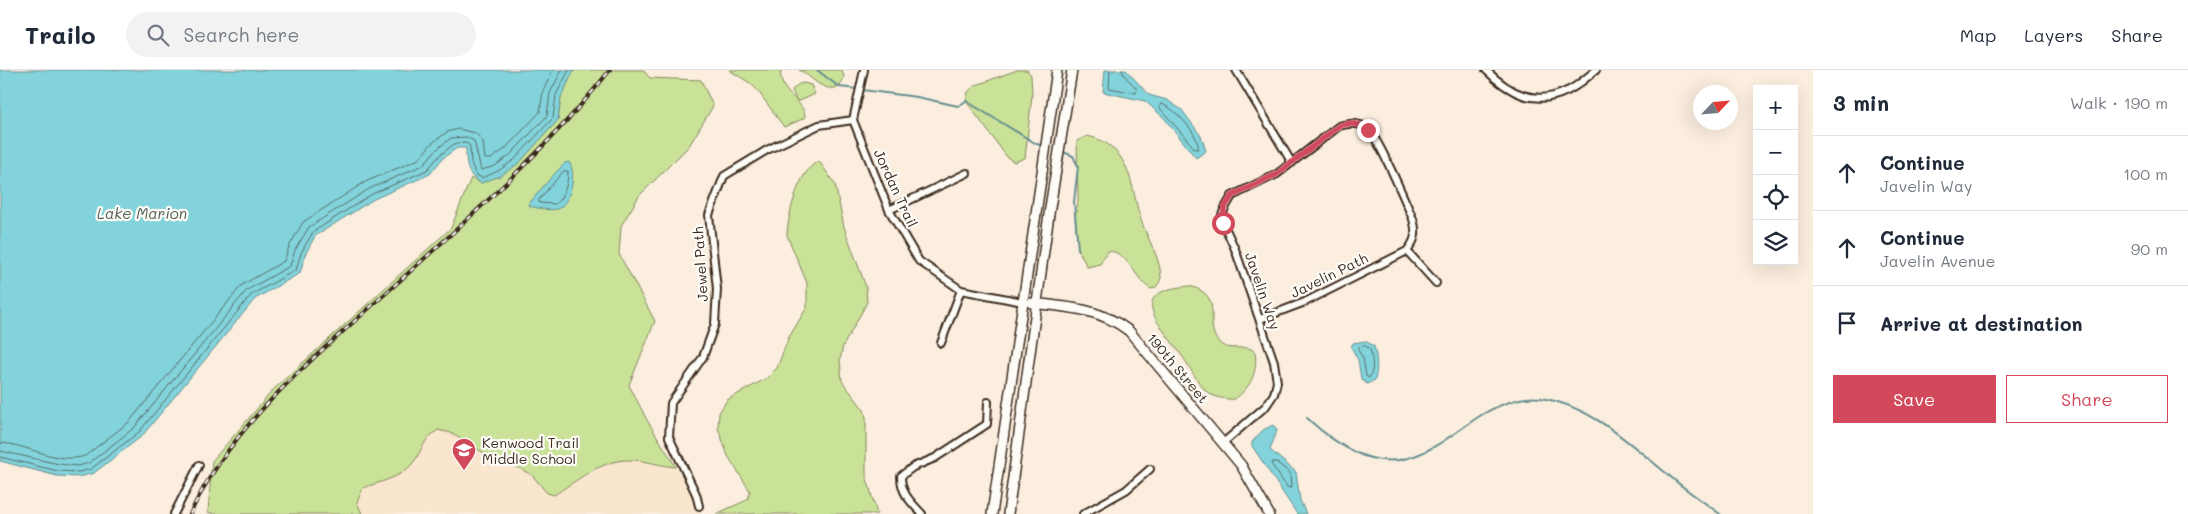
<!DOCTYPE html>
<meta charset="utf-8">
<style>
:root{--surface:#fff;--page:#f2f2f3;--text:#1f2937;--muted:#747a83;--line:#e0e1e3;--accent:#d1495b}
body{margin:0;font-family:Mali,sans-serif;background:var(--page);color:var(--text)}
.controls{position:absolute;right:15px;top:15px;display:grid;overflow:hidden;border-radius:0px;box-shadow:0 5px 20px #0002}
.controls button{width:45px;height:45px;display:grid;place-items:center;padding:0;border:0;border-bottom:1px solid var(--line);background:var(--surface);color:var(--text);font:25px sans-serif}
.compass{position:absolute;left:1693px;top:15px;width:45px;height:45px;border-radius:50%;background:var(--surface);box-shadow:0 5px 20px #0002;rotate:64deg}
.stop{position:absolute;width:15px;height:15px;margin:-11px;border:4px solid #d1495b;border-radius:50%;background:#fff}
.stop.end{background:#d1495b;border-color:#fff;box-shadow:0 1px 5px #0008}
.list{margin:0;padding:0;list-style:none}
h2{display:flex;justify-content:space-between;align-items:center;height:65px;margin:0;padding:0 20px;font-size:21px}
h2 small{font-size:16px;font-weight:400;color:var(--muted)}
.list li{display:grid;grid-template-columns:32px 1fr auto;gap:15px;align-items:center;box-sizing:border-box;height:75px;padding:0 20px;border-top:1px solid var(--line)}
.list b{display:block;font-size:19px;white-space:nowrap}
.list p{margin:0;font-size:16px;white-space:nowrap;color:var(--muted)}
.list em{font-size:16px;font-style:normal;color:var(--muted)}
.actions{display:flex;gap:10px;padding:15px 20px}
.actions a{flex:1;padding:11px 0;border:1px solid var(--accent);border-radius:0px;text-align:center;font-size:18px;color:var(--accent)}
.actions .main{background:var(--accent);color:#fff}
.icon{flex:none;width:28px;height:28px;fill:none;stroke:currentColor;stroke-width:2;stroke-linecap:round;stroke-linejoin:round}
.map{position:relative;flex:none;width:1813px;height:444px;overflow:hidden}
header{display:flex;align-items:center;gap:30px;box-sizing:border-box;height:70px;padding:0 25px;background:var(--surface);border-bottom:1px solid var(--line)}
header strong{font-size:24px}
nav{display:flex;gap:28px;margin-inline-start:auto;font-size:18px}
.search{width:350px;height:45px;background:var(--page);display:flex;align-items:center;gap:12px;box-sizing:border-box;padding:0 18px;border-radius:28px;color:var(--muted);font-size:19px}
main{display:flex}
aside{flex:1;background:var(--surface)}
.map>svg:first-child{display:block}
</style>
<header>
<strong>Trailo</strong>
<div class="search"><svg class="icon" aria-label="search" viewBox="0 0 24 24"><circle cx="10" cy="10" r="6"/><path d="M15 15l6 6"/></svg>Search here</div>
<nav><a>Map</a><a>Layers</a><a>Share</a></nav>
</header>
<main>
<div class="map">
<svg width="1813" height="444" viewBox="0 0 1813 444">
<rect width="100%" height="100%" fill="#fbeedf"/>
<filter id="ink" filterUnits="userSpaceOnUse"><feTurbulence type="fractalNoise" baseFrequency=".02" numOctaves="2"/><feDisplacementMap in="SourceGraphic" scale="10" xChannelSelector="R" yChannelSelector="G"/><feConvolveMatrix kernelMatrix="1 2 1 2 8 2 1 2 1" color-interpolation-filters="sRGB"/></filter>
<g filter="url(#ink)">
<path fill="#fae5ce" d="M438 360 451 363 499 392 511 394 532 405 546 422 554 425 609 392 631 390 660 396 676 397 701 444H362L357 432 363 418 397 406 412 395 427 367Z"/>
<path fill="#cae298" stroke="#82865b" d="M574 0H643L650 8 701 10 713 36 689 76 639 126 621 156 619 184 655 251 629 315 647 350 676 397C660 396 645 390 630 390 602 389 577 411 554 425L547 423 532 405 511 394 499 392 451 363 438 360C421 371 423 381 412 394 401 408 379 412 363 418L357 432 362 444H214L208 442 212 391 274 319 451 158 471 108 481 113 518 94 558 50 561 27Z
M729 0H781C777 24 806 30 805 48L784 57 758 21 750 13Z
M799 0H842L844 8 839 17C822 23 812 6 799 0Z
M1017 0H1027L1031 5 1032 25 1025 88 1014 92 1007 87 966 31 968 22 974 16Z
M804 13 811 15 815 24 800 31 796 30 792 20 799 14Z
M1087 66C1102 69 1112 75 1121 88 1133 105 1134 130 1141 150 1147 168 1161 189 1161 208 1160 212 1158 215 1155 218L1151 219C1135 210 1128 181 1108 181L1100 194 1087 197 1078 179 1075 148 1078 131 1077 71Z
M819 91 835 114 844 157 866 217 867 232 864 238 843 276 840 290 842 311 864 340 866 347V405L877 444H716L747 430 750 421 728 386 718 358 719 343 727 330 767 308 777 298 788 269 807 237V213L787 165C788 144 799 99 819 91Z
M1190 216C1229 227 1199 257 1222 275 1232 282 1248 273 1255 282 1258 302 1251 317 1235 329 1227 330 1211 327 1206 321 1196 311 1189 295 1180 283 1156 250 1126 221 1190 216Z"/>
<path fill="#82d3db" stroke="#668f8f" d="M0 0H574L561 27 558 50 518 94 500 106 481 113C466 104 466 95 466 78H457L443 88 430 104 374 129 315 166 305 185 300 203 255 229 142 366 94 403 79 407 57 406 0 391Z
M1105 0H1126L1149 25 1167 30 1182 40 1201 66 1206 81 1196 88 1164 48 1145 31 1103 22Z
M569 92C577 103 571 134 557 139 548 141 538 138 529 136L528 135C540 120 552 106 565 93Z
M1365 271 1374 276C1377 288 1378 298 1375 310L1367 314 1361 309 1358 290 1351 277 1353 273Z
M1273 355 1277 360 1270 380 1296 402 1300 430 1306 444H1297L1252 376V372L1263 360Z"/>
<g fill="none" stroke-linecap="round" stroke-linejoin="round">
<path stroke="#576e6a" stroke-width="1" d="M1110 0 1109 18 1136 23 1137 19 1124 5 1122 0
M1162 34C1176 39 1200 65 1198 79H1195L1160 38V35Z
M564 101H568C568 113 565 126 555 134L539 133V130Z
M1365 276 1370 279C1372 289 1375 300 1369 308L1366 306 1363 288 1358 280 1359 277Z
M0 373C28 374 57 395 85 386L129 352 242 215 284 191 289 177 303 152 365 112 419 89 431 74 447 62 458 59 476 63 483 72 485 89H491L505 79 540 42 543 21 553 0
M0 381 59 394 78 396 89 393 134 358 247 220 290 196 295 180 309 157 369 119 423 95 436 80 451 68 466 67 474 71 481 100 495 96 510 85 547 46 550 23 562 0
M0 387 58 401 79 402 91 399 139 362 251 225 296 200 301 183 313 162 372 124 427 100 440 85 454 74 466 73 470 76 471 93 476 105 482 108 498 101 514 90 553 48 556 25 569 0
M1273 392H1276L1290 403 1291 418 1287 417 1272 395Z"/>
<path stroke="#668f8f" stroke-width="2" d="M817 0 839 17 857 19
M862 20 917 27 958 36 966 31 1035 73 1042 76
M1061 81 1073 86 1078 96 1074 132 1078 179
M1307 348C1334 373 1370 399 1408 388 1435 381 1460 358 1483 344 1499 335 1521 325 1541 328 1593 336 1632 376 1672 408 1687 421 1704 432 1720 444"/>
<defs>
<path id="street" d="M864 0 853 50 889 140 919 191 961 220 1023 232
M1236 0 1292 93
M1486 0C1509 23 1535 37 1567 21 1577 17 1587 7 1596 0
M889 140 967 103
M1407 181 1436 213
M941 273 961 220
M1223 373 1266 336 1274 324 1277 312 1274 292 1235 179 1223 153 1222 145 1225 138 1232 126 1277 104 1339 56C1348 53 1359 52 1368 59 1380 70 1405 131 1413 149 1417 162 1416 170 1407 181L1305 232 1260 249
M699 436 696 424 669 367 671 333 703 287 715 254 717 219 709 145 724 106 767 80 819 55 853 50
M174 444 199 395
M922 444C911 432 901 424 901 406L913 397 935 388 987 354 988 332
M1083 444 1126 420 1150 399"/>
<path id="secondary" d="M1031 233C1067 237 1100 238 1129 261L1241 395 1269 444
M992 444 1057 0
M1008 444 1049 144 1072 0"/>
</defs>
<use href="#street" stroke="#3b2a1e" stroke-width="10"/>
<use href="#secondary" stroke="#3b2a1e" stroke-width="12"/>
<use href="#street" stroke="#fdfcf7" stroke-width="6"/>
<use href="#secondary" stroke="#fdfcf7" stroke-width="9"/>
<defs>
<path id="rail" d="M190 444C231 356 306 295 376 232 458 158 541 87 610 0"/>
</defs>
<use href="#rail" stroke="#3b2a1e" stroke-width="4"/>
<use href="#rail" stroke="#fdfcf7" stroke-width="2" stroke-dasharray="5.5" stroke-linecap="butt"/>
</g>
</g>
<g fill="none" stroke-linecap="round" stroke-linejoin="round" filter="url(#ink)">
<path stroke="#d1495b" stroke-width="6" d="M1223 153 1224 138 1232 126 1277 104 1339 56C1349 52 1359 53 1368 60"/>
</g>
<defs>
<symbol id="school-pin" viewBox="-11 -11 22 30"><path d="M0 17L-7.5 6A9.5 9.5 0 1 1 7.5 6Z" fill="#d1495b" stroke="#fdfcf7"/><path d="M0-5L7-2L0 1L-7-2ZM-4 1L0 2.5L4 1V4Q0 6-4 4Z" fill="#fff"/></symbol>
</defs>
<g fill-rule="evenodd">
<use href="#school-pin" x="450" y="366" width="28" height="38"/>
</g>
<g text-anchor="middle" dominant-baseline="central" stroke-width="4.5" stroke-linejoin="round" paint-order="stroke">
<g font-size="14" fill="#3b2a1e" stroke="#fdfcf7">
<text transform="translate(896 118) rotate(65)">Jordan Trail</text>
<text transform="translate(700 194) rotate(-94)">Jewel Path</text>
<text transform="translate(1329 205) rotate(-26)">Javelin Path</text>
<text transform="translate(1263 221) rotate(71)">Javelin Way</text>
<text transform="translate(1178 298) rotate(50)">190th Street</text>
</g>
<g font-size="14" fill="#3b2a1e" stroke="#fdfcf7" text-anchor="start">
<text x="482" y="372">Kenwood Trail<tspan x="482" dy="16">Middle School</tspan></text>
</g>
<g font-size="15" font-style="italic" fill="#505d57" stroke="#fdfcf7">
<text x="142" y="143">Lake Marion</text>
</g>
</g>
</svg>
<div class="controls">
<button>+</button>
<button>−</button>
<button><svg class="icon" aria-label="locate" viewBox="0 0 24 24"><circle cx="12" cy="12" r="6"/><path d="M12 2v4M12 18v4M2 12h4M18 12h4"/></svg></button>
<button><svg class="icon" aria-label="layers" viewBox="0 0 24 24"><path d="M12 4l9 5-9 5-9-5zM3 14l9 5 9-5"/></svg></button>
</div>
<svg class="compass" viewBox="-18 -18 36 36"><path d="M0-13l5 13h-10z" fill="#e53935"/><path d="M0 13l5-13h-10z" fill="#747a83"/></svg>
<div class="stop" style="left:1223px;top:153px"></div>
<div class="stop end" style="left:1368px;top:60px"></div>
</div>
<aside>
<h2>3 min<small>Walk · 190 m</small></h2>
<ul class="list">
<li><svg class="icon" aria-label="ahead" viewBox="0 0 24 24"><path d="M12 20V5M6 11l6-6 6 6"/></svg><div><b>Continue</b><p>Javelin Way</p></div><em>100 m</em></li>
<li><svg class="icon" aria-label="ahead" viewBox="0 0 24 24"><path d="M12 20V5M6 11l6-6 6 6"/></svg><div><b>Continue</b><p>Javelin Avenue</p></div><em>90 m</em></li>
<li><svg class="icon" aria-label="arrive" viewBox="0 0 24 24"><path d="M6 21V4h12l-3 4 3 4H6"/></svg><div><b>Arrive at destination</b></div></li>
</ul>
<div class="actions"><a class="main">Save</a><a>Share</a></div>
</aside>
</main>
